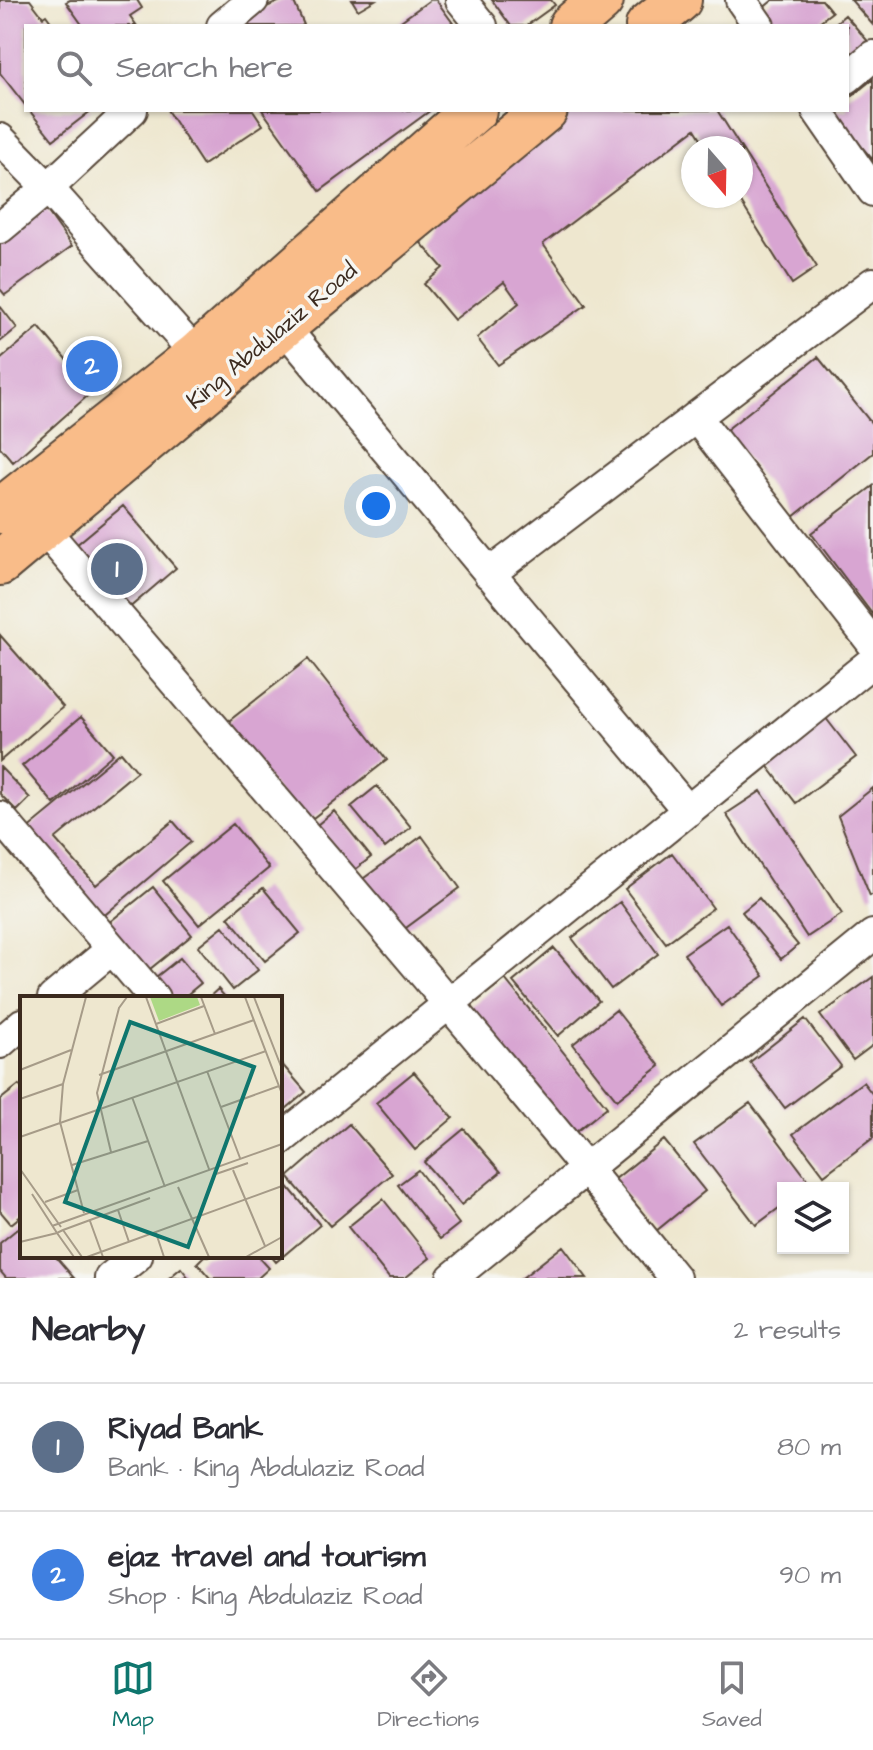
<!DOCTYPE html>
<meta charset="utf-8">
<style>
:root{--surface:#fff;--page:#f2f2f3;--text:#2b2b33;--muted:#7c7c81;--line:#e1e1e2;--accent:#0f766e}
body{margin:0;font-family:"Architects Daughter",sans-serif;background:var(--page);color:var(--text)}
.controls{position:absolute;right:24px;bottom:24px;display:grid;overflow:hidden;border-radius:0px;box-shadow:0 2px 6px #0004}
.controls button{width:72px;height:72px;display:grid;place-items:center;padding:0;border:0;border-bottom:2px solid var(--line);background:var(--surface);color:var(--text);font:40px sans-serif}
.compass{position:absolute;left:681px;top:136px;width:72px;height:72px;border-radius:50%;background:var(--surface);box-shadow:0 2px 6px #0004;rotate:160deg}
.you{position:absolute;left:376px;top:506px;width:28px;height:28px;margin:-20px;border:6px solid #fff;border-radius:50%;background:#1a73e8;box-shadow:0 0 0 12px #1a73e833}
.badge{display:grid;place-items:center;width:52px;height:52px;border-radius:50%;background:var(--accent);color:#fff;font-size:26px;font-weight:700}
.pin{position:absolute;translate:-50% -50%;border:4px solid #fff;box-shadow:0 2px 8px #0006}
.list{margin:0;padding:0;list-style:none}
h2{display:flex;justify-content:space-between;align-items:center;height:104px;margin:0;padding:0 32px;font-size:34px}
h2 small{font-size:26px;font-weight:400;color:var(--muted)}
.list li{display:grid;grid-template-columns:52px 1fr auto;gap:24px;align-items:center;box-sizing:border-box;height:128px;padding:0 32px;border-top:2px solid var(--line)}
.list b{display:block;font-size:30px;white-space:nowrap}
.list p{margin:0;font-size:26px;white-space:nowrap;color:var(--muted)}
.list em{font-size:26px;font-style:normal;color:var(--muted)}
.icon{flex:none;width:44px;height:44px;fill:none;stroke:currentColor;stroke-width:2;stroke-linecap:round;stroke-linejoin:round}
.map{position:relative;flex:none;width:873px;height:1278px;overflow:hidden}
.search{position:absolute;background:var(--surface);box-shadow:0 2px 6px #0004;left:24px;right:24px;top:24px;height:88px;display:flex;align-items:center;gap:20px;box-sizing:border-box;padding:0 28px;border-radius:0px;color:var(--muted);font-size:30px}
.sheet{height:360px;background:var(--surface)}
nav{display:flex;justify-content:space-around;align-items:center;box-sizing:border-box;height:112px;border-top:2px solid var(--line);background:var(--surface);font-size:22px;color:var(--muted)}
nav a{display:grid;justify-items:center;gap:4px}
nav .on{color:var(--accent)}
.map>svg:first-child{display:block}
</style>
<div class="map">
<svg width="873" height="1278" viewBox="0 0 873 1278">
<rect width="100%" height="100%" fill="#f6f6f2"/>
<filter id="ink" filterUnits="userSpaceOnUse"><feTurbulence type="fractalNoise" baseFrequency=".0125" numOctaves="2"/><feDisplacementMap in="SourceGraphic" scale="16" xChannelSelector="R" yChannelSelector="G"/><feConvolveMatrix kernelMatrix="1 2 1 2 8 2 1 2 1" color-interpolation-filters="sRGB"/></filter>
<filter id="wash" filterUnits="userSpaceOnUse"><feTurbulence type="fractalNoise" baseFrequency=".006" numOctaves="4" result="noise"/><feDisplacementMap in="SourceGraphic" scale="32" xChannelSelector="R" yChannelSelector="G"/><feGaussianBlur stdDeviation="1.8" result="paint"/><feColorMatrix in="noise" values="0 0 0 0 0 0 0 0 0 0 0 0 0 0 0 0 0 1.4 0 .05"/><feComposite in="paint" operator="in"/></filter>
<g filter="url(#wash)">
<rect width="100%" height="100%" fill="#eee7cf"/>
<g id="blocks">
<path fill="#d8a5d2" d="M0 0H30L43 17 46 15 54 26H26V106L0 73Z
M70 0H137L142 8 130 16 137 26H83L66 2Z
M283 0H293L304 25 301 26H236L234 21Z
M352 0H375L358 10Z
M430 0H436L455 26H394Z
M492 0H551L555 5 526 26H511Z
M773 0H822L832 12 814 26H766L756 14Z
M851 0H873V25Z
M845 15 872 46 847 67V26H832Z
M873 79V160L832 112 835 110H847V100Z
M29 110H92L53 140Z
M167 110H253L263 125 203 165Z
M262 110H431L320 191Z
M573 110H717L741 148H707L695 129 543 244 586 305 498 365 477 338 519 303 504 282 454 320 424 284 443 268 421 243 431 228 437 212Z
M741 148 817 267 792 284 737 196H741Z
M42 204 72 246 5 295 0 289V234Z
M0 306 17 328 0 342Z
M39 327 93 391 13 462 0 447V360Z
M818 357 873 425V453L793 517 725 431Z
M873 486V615L811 533Z
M123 506 176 568 128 609 75 546Z
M0 635 63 707 0 761Z
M308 659 387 760 304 825 225 724Z
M81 717 113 754 54 804 22 766Z
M825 717 856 757 796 803 766 764Z
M121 752 137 771 55 839 96 885 173 821 191 842 100 919 21 834Z
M0 767 30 798 17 811 0 794Z
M377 786 411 827 385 848 351 807Z
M873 788V894L870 896 838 816Z
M761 791 842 914 807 937 726 814Z
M334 811 371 857 347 876 311 830Z
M233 824 269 868 199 925 163 881Z
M422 836 460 888 399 933 360 881Z
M672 853 713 908 666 943 625 889Z
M153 887 192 935 145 973 106 925Z
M263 888 300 933 265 961 228 917Z
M759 898 798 945 781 959 742 912Z
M620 902 658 954 611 989 572 938Z
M727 924 764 976 721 1006 684 954Z
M223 926 258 970 233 990 198 946Z
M554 948 599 1001 558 1036 513 982Z
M180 958 201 983 183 998H165L151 981Z
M873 977V1045L853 1060 820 1015Z
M505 979 607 1107 572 1135 470 1007Z
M218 989 226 998H208Z
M616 1010 660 1066 617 1100 573 1044Z
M805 1019 841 1066 785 1108 750 1062Z
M280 1062 306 1092 280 1114Z
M414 1072 453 1118 415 1150 376 1103Z
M863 1082 873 1095V1138L824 1175 793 1134Z
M19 1085 22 1089V1215L11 1224 0 1211V1100Z
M750 1103 811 1184 806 1188H783V1205L756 1225 694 1144Z
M349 1124 392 1174 330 1226 288 1177Z
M464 1129 501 1172 461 1205 424 1162Z
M664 1140 705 1191 656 1231 614 1180Z
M418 1170 459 1224 440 1239 398 1185Z
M285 1183 320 1225 276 1262 271 1256H280V1188Z
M383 1199 430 1258 405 1278H389L348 1227Z
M22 1225V1256H55L74 1278H6L0 1271V1243Z
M563 1246 587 1278H522Z
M204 1256H258L269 1268 258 1278H210L197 1263Z
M181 1268 189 1278H169Z"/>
</g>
</g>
<g filter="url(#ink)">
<use href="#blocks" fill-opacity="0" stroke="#564639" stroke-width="2"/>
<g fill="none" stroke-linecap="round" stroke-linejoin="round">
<defs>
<path id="minor" d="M461 0 482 26
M741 0 759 26
M222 26 253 0
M847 78 873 56
M817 110 873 191
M0 139 48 188 197 355
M0 228 48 188 132 110
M283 326 688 811
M696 417 873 644
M43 528C255 777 470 1023 675 1278
M489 574 873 283
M0 817 154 998
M53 998 112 949
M0 1043 22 1024
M280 1140 873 661
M110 1278 137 1256
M452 1278 873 935"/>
<path id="highway" d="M571 26 601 0
M648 26 679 0
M0 511 197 355 474 110
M0 563 283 326 545 110"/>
</defs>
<use href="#minor" stroke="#564639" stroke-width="34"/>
<use href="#highway" stroke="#564639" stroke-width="48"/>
<use href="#minor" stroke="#fff" stroke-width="30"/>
<use href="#highway" stroke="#f9bc89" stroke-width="44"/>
</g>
</g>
<g text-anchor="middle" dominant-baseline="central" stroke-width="7" stroke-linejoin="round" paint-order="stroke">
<g font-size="24" fill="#3b2a1e" stroke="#f6f6f2">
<text transform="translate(272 336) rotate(-40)">King Abdulaziz Road</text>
</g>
</g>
<g transform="translate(20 996)">
<rect width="262" height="262" fill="#eee7cf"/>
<path d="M130 1H177L180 9 139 25Z" fill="#add985"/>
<path fill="none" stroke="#a69b88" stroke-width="2" d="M126 1 189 173M181 1 195 38M225 1 262 98M234 1 262 73M136 28 184 10M0 74 51 54M187 75 220 162M79 79 234 24M112 101 145 191M0 103 43 88M201 111 259 90M0 141 246 55M91 156 77 97 99 12 107 1M52 169 128 145M0 173 41 231M213 174 245 250M196 178 228 167M158 191 189 261M12 198 37 237 43 234M25 206 58 194M98 214 109 246M64 217 40 126 43 88 66 1M70 225 83 261M32 230 262 148M43 234 62 261M43 234 130 202M37 237 54 261M136 237 144 261M0 246 37 237M67 261 262 190M226 261 262 241"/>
<path fill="#0f766e" fill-opacity="0.15" stroke="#0f766e" stroke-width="4" d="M110 26 234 71 168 251 45 206Z"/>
<rect width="262" height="262" fill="none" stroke="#3b2a1e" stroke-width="4"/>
</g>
</svg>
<div class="controls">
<button><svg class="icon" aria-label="layers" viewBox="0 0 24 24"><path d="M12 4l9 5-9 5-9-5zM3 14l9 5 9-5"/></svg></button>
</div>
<svg class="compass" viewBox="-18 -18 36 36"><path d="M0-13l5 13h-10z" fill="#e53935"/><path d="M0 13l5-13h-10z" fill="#7c7c81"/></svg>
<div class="you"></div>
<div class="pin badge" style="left:117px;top:569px;background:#5c6f8a">1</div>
<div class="pin badge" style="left:92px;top:366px;background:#3f7fe0">2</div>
<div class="search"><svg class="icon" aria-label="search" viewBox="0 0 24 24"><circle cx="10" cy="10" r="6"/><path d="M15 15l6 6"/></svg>Search here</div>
</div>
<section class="sheet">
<h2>Nearby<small>2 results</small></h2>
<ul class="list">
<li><span class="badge" style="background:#5c6f8a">1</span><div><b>Riyad Bank</b><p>Bank · King Abdulaziz Road</p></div><em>80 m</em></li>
<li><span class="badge" style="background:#3f7fe0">2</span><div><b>ejaz travel and tourism</b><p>Shop · King Abdulaziz Road</p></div><em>90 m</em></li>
</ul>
</section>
<nav>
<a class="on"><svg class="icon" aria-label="map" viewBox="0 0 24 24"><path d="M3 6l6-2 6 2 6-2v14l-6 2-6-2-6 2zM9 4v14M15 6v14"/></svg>Map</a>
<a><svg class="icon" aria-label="directions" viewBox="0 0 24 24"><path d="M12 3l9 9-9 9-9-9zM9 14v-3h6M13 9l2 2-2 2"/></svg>Directions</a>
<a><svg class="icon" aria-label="saved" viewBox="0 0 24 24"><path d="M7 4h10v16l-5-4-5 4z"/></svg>Saved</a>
</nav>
